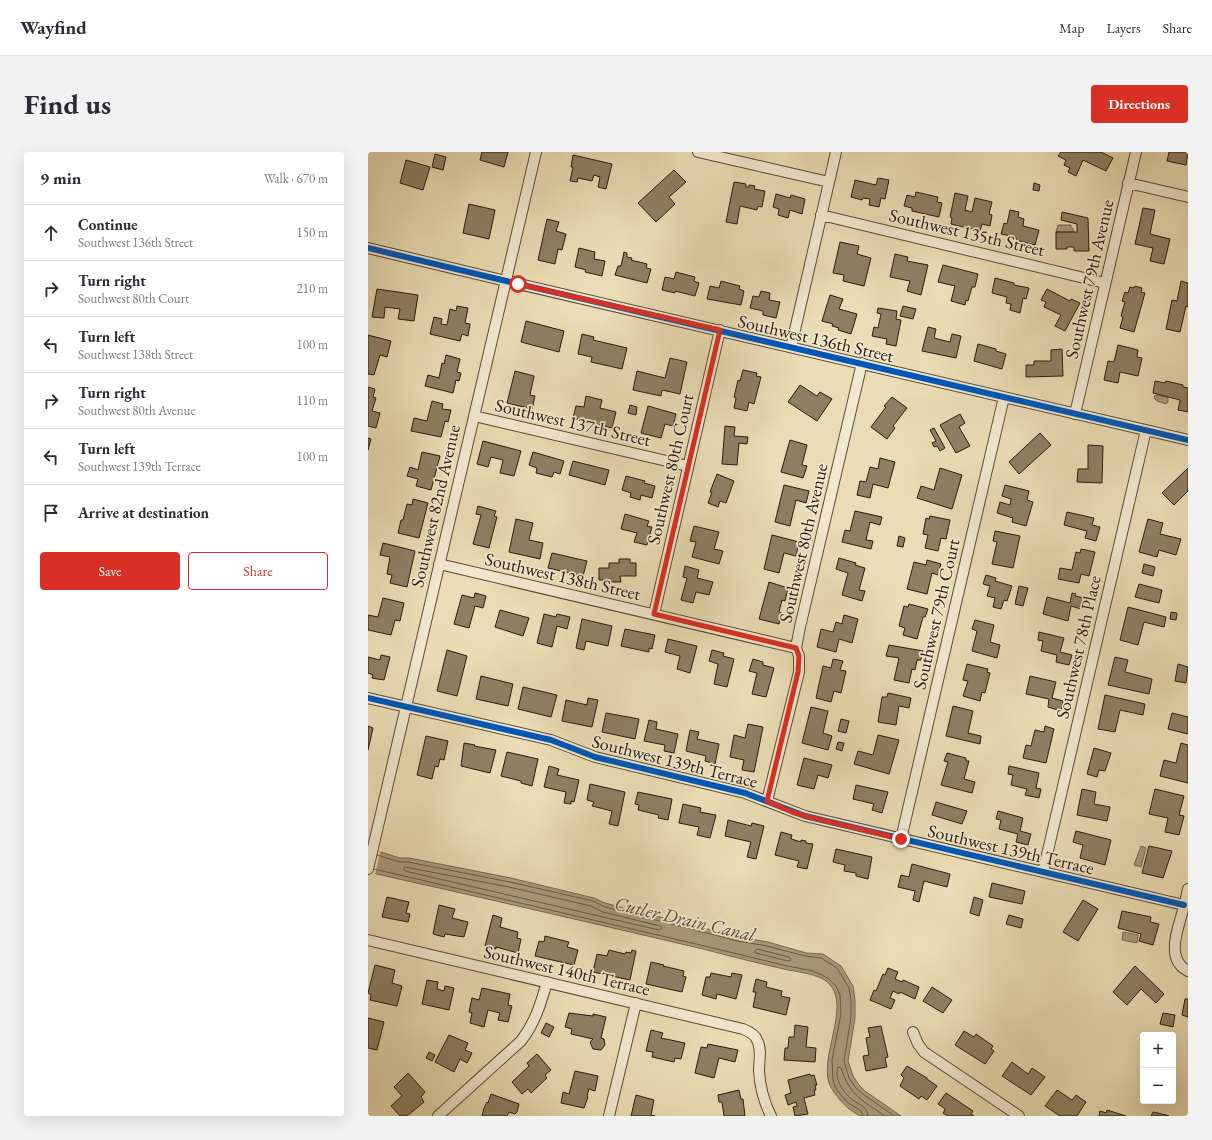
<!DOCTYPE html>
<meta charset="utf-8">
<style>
:root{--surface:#fff;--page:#f2f2f3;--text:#2b2b33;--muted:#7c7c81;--line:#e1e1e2;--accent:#d93025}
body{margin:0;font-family:"EB Garamond",serif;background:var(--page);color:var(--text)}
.controls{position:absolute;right:12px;bottom:12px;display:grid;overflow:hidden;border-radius:4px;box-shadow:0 4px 16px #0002}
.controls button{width:36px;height:36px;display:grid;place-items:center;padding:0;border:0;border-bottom:1px solid var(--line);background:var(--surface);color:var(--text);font:20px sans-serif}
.stop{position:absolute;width:12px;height:12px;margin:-9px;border:3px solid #d93025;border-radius:50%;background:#fff}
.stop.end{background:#d93025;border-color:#fff;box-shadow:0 1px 4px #0008}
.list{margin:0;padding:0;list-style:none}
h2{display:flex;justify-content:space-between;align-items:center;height:52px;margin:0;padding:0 16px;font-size:17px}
h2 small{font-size:13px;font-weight:400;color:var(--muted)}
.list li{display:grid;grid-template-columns:26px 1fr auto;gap:12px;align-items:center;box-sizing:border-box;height:56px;padding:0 16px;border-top:1px solid var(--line)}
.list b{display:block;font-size:15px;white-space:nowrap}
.list p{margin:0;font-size:13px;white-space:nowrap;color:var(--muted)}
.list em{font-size:13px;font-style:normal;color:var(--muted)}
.actions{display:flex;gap:8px;padding:12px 16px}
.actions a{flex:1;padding:9px 0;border:1px solid var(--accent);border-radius:4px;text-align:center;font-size:14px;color:var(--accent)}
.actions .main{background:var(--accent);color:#fff}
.icon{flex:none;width:22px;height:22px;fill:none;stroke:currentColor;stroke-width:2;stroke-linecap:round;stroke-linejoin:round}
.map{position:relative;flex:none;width:820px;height:964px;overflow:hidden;border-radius:4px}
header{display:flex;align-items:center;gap:24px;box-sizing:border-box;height:56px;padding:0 20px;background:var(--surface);border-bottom:1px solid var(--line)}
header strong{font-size:19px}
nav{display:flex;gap:22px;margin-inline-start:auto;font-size:14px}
.intro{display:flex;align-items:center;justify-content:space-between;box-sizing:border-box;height:96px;padding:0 24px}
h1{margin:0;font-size:28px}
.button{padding:10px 18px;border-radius:4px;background:var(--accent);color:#fff;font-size:14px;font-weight:700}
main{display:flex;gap:24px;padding:0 24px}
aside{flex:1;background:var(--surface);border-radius:4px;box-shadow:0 4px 16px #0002}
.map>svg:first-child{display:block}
</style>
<header>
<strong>Wayfind</strong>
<nav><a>Map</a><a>Layers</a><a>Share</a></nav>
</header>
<div class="intro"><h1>Find us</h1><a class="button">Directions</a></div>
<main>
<aside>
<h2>9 min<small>Walk · 670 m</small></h2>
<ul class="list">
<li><svg class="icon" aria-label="ahead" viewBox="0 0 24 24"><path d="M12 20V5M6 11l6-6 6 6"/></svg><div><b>Continue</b><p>Southwest 136th Street</p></div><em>150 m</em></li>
<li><svg class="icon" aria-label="right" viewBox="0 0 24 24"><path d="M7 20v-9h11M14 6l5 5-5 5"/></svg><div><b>Turn right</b><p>Southwest 80th Court</p></div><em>210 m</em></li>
<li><svg class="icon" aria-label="left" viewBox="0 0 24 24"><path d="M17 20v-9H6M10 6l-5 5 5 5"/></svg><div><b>Turn left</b><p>Southwest 138th Street</p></div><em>100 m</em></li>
<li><svg class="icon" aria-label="right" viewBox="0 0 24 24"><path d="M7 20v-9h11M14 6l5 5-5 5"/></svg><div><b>Turn right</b><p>Southwest 80th Avenue</p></div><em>110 m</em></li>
<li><svg class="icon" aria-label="left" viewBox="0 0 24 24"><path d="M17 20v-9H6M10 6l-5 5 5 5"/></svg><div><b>Turn left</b><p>Southwest 139th Terrace</p></div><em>100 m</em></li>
<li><svg class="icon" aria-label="arrive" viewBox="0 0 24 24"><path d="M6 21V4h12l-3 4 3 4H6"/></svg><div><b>Arrive at destination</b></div></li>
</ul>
<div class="actions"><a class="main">Save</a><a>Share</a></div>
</aside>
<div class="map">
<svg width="820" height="964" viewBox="0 0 820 964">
<rect width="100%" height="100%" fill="#eadcb4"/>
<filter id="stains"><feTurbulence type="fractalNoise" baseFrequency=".005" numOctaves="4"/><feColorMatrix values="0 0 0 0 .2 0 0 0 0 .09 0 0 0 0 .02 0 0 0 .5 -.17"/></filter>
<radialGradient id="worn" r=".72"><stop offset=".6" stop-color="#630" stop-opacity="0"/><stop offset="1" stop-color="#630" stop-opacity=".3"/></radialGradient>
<path fill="#a99a7b" stroke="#77674f" d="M690 73H703V76H705L706 80H688Z
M787 243 799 245 800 246V250L798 252 789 249 786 246Z
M773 694 778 696 773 715 766 713Z
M0 696 32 706H41L143 726 226 746 237 751 371 785 400 790 438 801 455 802 473 814 485 834 487 848V866L480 909 485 924 491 933 497 939 533 964C525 964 499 964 493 964 485 961 477 954 472 948 468 943 463 937 461 931 451 901 488 846 455 827 443 821 429 820 416 817 389 811 362 804 335 797 224 771 112 745 0 720Z
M755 780 770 783 769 791 754 788Z"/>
<path fill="#eadcb4" d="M0 694 13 697 7 723 0 722Z"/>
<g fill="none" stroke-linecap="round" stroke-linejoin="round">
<path stroke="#6a5a44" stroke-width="1" d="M9 703 31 710H40L142 730 225 749 237 755 370 789 399 794 437 804 453 806 469 816 481 836 483 848V866L476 909 481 926 488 936 495 942 526 964
M37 715 141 735 223 754 235 760 292 774 294 776 291 778 37 719 36 717Z
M6 717 324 791 419 814 445 819 454 823 461 827 468 834 472 843 473 862 464 908 465 929 469 938 479 950 493 959 495 964
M389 797 421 805 423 808 420 809 388 801 387 799Z
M500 964C499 953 489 952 482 946 474 938 466 926 470 915L473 916C482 944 494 948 517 964"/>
</g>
<path fill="#8e7f63" stroke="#2b1a0c" d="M114 0H140L136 15 112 8Z
M693 0H733L745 6 738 19 715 8 708 24 700 20 702 16 696 13 698 8 690 4Z
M801 0H820L818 13 799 9Z
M67 2 78 5 75 18 64 15Z
M205 3 244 12 238 37 230 35 232 25 226 23 224 29 210 26 209 30 202 29 205 15H203Z
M38 8 62 15 55 38 32 31Z
M306 18 318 30 301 45 307 52 288 70 270 51Z
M510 26 521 28 517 47 513 46 511 55 501 53 502 47 495 46 494 48 483 45 487 28 508 33Z
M366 30 378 32V35H381V33L387 34 386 37 397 39 394 55 390 54 389 58 372 54 369 72 358 70Z
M666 31 672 33 671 39 665 38Z
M548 40 570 45 569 50 574 51 571 65 544 59V56L536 54 539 43 547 45Z
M587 41 600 44 597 58 604 60 607 46 624 50 621 62 624 63 622 74 614 72 612 79 583 72 584 66 582 65Z
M408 42 422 46 423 43 437 47 434 62 422 58 420 66 410 63 411 57 405 55Z
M101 52 127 58 121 87 95 81Z
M775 56 787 58 782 82 802 87 796 112 782 109 785 96 767 92Z
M642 58 651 60 650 65 656 67 655 74 671 78 667 93 648 88V85L633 82 636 71 639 72Z
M694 60 720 66 721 99H706V95H699V97H688V80H709V72L693 68Z
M179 67 191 70 188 79 198 82 194 98 190 97 187 112 170 108Z
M472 90 491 94 489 102 503 106 496 134 475 129 476 123 465 121Z
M211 96 227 100 226 107 237 109 234 124 217 120 218 118 207 115Z
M256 100 259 101V105L264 106 263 108 279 112 278 116 283 117 279 131 247 123 250 114H253Z
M527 102 540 105 539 109 560 113 553 143 539 139 542 129 522 125Z
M575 113 610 122 607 135H604L600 149 598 148 597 153 583 149 587 134 570 130Z
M308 120 327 125 326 129 331 131 327 144 307 139V141L294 138 297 125 306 127Z
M627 126 646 131V133L661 136 658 147 655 146 652 161 642 158 643 152 638 151 639 145 624 141Z
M353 129 372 134 371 137 376 139 373 153 339 147 342 134 351 136Z
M813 129 820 131V155L818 154 812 180 798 177 804 148 809 149Z
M767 134 774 136 773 140 777 141 766 180 752 176 755 165 753 164 757 150 754 149 757 140 760 141 762 135 766 136Z
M9 137 50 143 46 169 30 167 32 157 17 155 16 166 4 165Z
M679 137 702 149 703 147 712 151 697 179 687 174 693 163 676 155 678 150 673 148Z
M393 139 402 141 401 148 412 150 408 166 395 163V159L382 156 385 144 391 145Z
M462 143 475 147 471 157 489 162 483 182 470 178 471 176 464 174 465 172 454 169Z
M89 154 100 156 97 171 102 172 100 184 94 182 92 189 62 182 66 165 74 167 73 172 79 173 82 157 88 159Z
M535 154 548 157 545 167 532 164Z
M510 156 529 159 528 167 533 168 528 194 518 192 519 187 504 184 506 175 510 176 513 162 509 161Z
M158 169 196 179 191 200 153 190Z
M560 175 568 177 566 186 582 190 584 182 593 184 588 206 554 199Z
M214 182 226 185 225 188 259 196 254 217 223 210 224 205 210 202Z
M0 183 23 189 19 205 12 203 6 223 0 222Z
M610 192 628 197V199L638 202 634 217 606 209Z
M750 193 770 198 769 205 774 206 770 224 752 220 750 231 736 228 740 209 746 210Z
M694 197 695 224 658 225V213H666V209H683V198Z
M78 203 92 207 89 220 93 221 91 229 88 228 85 241 57 234 60 223 71 226 74 211 76 212Z
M302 206 319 210 312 242 294 238 293 244 265 238 269 219 297 226Z
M375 218 389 221 388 224 393 225 386 252 381 250 379 259 366 256 368 246 366 245 370 228 372 229Z
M147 219 166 224 162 243 167 244 164 257 139 251Z
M787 229 797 231 798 229 815 233V235L820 236V260L810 258 812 248 785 241Z
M432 233 449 244 452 240 464 247 449 269 420 250Z
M0 235 7 237 5 245 8 246 4 259 12 261 8 276 0 274Z
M218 244 234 248 232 256 248 260 244 276 205 266 208 254 216 255Z
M524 245 539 256 525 274 527 276 519 287 503 275 518 255 516 254Z
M64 249 75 252 74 257 83 258 80 270 77 269 73 285 43 279 46 266 59 269Z
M262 253 269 255 268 263 260 261Z
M280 254 308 262 305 274 297 272 293 286 273 281Z
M592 262 597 271 591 275 602 294 588 301 572 273Z
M357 274 367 275 366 284 380 285 379 292 371 291 369 313 354 312Z
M566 276 577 296 572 299 569 294 566 295 564 291 568 289 562 278Z
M672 281 683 293 651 322 641 310Z
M0 286 3 287 0 298Z
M422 288 439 293 434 313 439 314 435 326 413 320Z
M115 289 153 299 146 324 132 321 135 308 123 305 120 315 109 312Z
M720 293 735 294 734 331 709 330 710 317H720Z
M54 300 72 304 63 338 48 334 50 327 39 324 42 315 50 318Z
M165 300 196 309 192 322 186 320 184 325 168 321 169 316 161 313Z
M512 306 527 310 520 336 505 332 502 346 489 343 492 329 498 330 502 315 510 317Z
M205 309 241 318 237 333 201 323Z
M572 316 594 323 584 357 549 346 553 334 566 338Z
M820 316V339L806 353 794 341Z
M349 322 366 329 358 351 352 349 350 355 340 351 344 340H342Z
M258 324 277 329 276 331 287 334 284 346 273 343 272 348 262 345 263 341 254 338Z
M416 333 441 339 438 351 428 348 422 374 407 370Z
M637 333 661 339 659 348 665 350 658 374 644 370 645 366 629 361 632 350 642 353 643 347 634 344Z
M45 347 60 351 51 386 30 381 33 368H35L39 352 44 353Z
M110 354 128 359 126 364 129 365 121 396 105 392 113 363 108 362Z
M487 359 514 365 512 373 502 370 498 388 505 389 503 397 474 390 477 378 482 379Z
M699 360 726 366 724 373 732 375 728 389 717 386 719 379 696 373Z
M257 362 281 369 279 374 284 375 279 393 266 390 269 381 253 377Z
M562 364 582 368 578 387 573 386 570 399 557 396 560 383 555 382 558 366 561 367Z
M148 367 165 371 161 388 175 391 172 407 141 400Z
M780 367 795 371 792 382 813 387 808 403 791 398 789 405 771 400Z
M326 374 351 380 346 397 355 399 351 412 324 405 328 390 322 389Z
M627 379 652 384 645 416 624 412 629 390 625 389Z
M404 383 431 390 428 404 416 401 411 421 396 417Z
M531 384 537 386 535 395 529 394Z
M15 391 47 399 39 435 22 431 24 423 19 422 22 405 12 403Z
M713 397 727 400 721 424 713 422 711 431 690 427 692 416 704 418 708 400 712 401Z
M184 401 219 409 215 424 180 416Z
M471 406 488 411 487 413 497 416 491 438 497 439 494 449 474 443 480 421 468 417Z
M251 407H262V411H268V424H252L253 430H239V428H231V416H241V411H251Z
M559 408 573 412 570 423 564 421 559 442 539 437 546 410 558 413Z
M776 412 787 415 785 424 774 421Z
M317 414 331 418 329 426 345 430 341 443 328 440 325 451 313 448 319 426 315 425Z
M618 423 628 426 627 429 644 434 639 449 636 448 633 457 625 455 627 446 619 444 622 434 615 432Z
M401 430 420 436 417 449 414 448 411 460 414 461 411 472 391 467Z
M771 432 794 438 791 451 767 445Z
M651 434 660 436 655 454 647 452Z
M107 441 118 444 115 456 107 454 101 476 86 472 94 443 106 446Z
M704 441 708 442 707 444 716 446 713 457 703 454 700 469 675 462 679 445 702 451Z
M15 446 36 451 32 469 27 468 23 483 0 478V463L10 465Z
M541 452 560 457 557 465H555L549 487 535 483 537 476 531 474 536 454 540 455Z
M760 455 798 465 796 475 776 470 770 493 752 488Z
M132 458 161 466 155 484 127 475Z
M803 460 809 461 808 468 802 467Z
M176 462 188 465 189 462 202 465 199 477 189 474 184 495 169 491Z
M476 463 490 467 484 491 471 487 468 500 449 495 453 477 465 480 468 470 474 472Z
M214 467 244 474 240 494 218 489 216 498 208 496Z
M607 468 626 473 622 490 632 493 629 506 604 499 609 479 604 477Z
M257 477 287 483 284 497 281 496V500L253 494Z
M671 480 696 486 692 500 704 503 701 513 688 510 689 503 673 499 675 489 670 488Z
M300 487 329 494 322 521 309 517 312 504 297 500Z
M521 493 555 499 553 508H549L547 518 544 517 541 531 526 528 531 506 518 504Z
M79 498 99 504 89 544 69 539Z
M344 498 356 501 355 504 366 507 359 535 346 532 350 512 341 509Z
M13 503 22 505 16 528 4 526 5 523 0 521V505L12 508Z
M747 505 760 508 757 520 784 527 781 542 740 533Z
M385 507 395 510V513L406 516 398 545 384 542 389 521 381 519Z
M465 507 475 509 472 518 478 519 473 541 466 539 463 550 448 546 455 514 463 516Z
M599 512 620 517 619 520 622 521 617 541 614 540 612 549 595 544 600 529 595 528Z
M810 512 820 515 818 531 807 529Z
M113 524 145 532 140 554 108 547Z
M662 524 688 530 684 546 695 549 693 559 680 555 681 547 658 542Z
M155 535 189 543 183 565 150 557Z
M520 541 543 546 541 556 531 554 528 573 510 570 514 545H519Z
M737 543 777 552 775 563 752 558 747 580 730 577Z
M220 546 230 548 224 575 194 569 198 548 219 553Z
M585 554 605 559 600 581 613 584 612 592 578 584Z
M443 555 460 559 455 581 464 584 460 598 434 591Z
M238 561 271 567 267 587 234 580Z
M804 561 820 565V582L800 577Z
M473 567 481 569 478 581 470 579Z
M281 568 289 570 288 577 310 582 306 601 296 599 297 593 276 589Z
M380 572 395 575 386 620 374 618 376 608 362 605 366 583 377 586Z
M0 574 5 576 0 598Z
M677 574 686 577 678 611 655 606 658 593 663 594 667 578 676 580Z
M322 578 331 580 329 587 351 592 347 612 337 609 338 604 318 599Z
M510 583 531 588 521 622 486 612 490 599 505 603Z
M58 584 80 589 76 608 72 607 70 615 67 614 64 627 49 623Z
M470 590 476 591 474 599 468 597Z
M96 591 107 593 106 594 128 598 122 621 93 614Z
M813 591 820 593V631L792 624 796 608 808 611Z
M726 596 743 601 737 619 731 618 729 625 719 622Z
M139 600 170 607 164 634 153 631V629L133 624Z
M579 601 598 606V609H601L596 627 607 630 604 641 573 633 580 610 576 609Z
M436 606 464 613 460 626 450 623 446 637 429 633Z
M181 614 191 617 189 623 211 628 206 650 203 649V652L196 651 198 640 176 635Z
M641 614 671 621 668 636 673 637 671 646 657 643 659 637 643 633 645 623 640 622Z
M222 632 257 640 250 674 241 672 244 659 224 654 226 650 219 648Z
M488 633 520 640 514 661 504 658 506 652 485 647Z
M714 637 728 640 726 652 742 655 739 669 709 663Z
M787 637 816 644 811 663 816 664 811 683 797 680 800 666 781 662Z
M270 640 304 647 300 668 290 666 291 663 270 658 271 653 267 652Z
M568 650 599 659 594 672 564 663Z
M315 652 333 656 332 660 348 663 342 686 329 683 331 675 311 671Z
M630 659 655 666 652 679 663 682 660 693 648 690 650 682 631 677 633 668 628 667Z
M360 668 383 674 384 671 396 674 388 707 379 705 383 690 357 684Z
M708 679 743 688 737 713 712 706 715 693 705 690Z
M413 680 424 683 423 687 433 690V688L438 689V691L445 692 439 717 429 715 431 709 407 703Z
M781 694 804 699 795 726 774 721Z
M468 697 504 705 500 727 488 724V721L476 719 477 713 465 710Z
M544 712 582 722 579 735 556 729 551 750 545 748 547 739 530 735 533 723 541 725Z
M624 731 657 739 654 752 621 745Z
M19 745 41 750 38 761 42 762 40 770 14 765Z
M606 745 615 748 611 764 602 761Z
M715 748 730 757 710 789 695 780Z
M71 753 87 757 84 766 100 770 96 785 77 782 76 785 65 782Z
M754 759 783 765 782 770 791 772 785 793 771 789 773 782 750 776Z
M125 763 134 766 132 775 150 780 149 786 153 787 150 801 128 795V797L117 794Z
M641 763 655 767 653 776 638 772Z
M177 784 201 790 199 795 210 798 206 813 167 804 171 789 176 790Z
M241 798 257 802 258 800 263 801 264 798 268 799 262 828 225 820 229 802 239 804Z
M283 810 296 813 295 814 316 819 315 824 318 825 314 840 278 832Z
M7 813 27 818 24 831 34 834 29 854 2 848 3 843 0 841Z
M767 814 796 842 788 851 773 837 759 853 745 840Z
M520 816 530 820 527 827 534 830 535 828 551 835 547 847 532 840 531 842 525 839 522 846 527 848 523 857 502 848 506 838 508 839 515 822 517 823Z
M343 821 363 825 364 821 374 823 368 847 349 842 348 847 334 843 338 825H342Z
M388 827 399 830 398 835 414 839 413 844 422 846 418 863 385 855 388 840H385Z
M59 828 70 830 69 837 76 839 77 834 86 836 81 858 54 852Z
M564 835 584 848 575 861 555 849Z
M114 836 142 842 140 853 144 854 140 870 130 868 132 861 120 858 116 875 102 871 104 861 101 860 104 846 111 848Z
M817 847H820V865L814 863Z
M201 861 225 864V862L238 865 233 886 236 887 237 893 233 898 225 897 222 890 225 887 203 882 204 877 197 875Z
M795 861 807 863 805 875 792 872Z
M0 866 16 870 9 898 0 896Z
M178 871 186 875 181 885 173 881Z
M427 873 440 875 438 895 448 896 447 910 416 908 417 896H420L421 885H426Z
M513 874 520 905 517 906 519 915 498 919 495 904 501 903 498 886 502 885 500 876Z
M283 878 295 881 293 886 317 891 313 907 307 906 306 910 284 905 285 900 278 899Z
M596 879 606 885 608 882 625 894 623 897 626 899 617 912 587 893Z
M81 883 100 891 97 898 104 901 99 911 92 907 86 920 67 910Z
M340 892 370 898 367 910 351 906 346 926 327 921 333 895 339 896Z
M61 900 67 903 64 909 58 906Z
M169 902 183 918 177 923 179 926 163 941 160 937 154 942 144 930 161 914 159 911Z
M644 910 660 922 664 916 677 925 663 943 634 924Z
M539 914 559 926V927L569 934 559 948 553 944 551 947 532 934 536 926 533 923Z
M207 919 230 924 227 939 221 937 219 944 220 945 216 956 193 951 195 940 201 942Z
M40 921 57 940 53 945 56 950 39 964H32L23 954 34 944 26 935Z
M442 922 443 924 446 923 449 933H447L448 938H446L447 943 436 946 440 962 427 964 425 955 429 954 428 950 420 953 417 943 423 941 420 928Z
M371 938 373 947H375L377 964H356L354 950H351L350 943Z
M689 938 704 948 708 943 718 950 709 964H692L677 954Z
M578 941 605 959 603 962 606 964H580L575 961 577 958 576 956 570 952Z
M123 942 151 952 149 960 147 962 141 960 139 964H114L116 956 119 950 120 951Z
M268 943 286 948 283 963 287 964H263Z
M739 958 758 964H731L732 959 738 961Z
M785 960 798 963 801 964H783Z"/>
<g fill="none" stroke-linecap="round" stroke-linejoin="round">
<defs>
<path id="minor" d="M330 0 461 30
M760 31 820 45
M453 63 737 131
M0 96 138 129 820 288
M423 195 468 0
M707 262 768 0
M106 264 320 314
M71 412 428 496
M286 462 352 178
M0 546 183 588 227 605 377 641 437 664 816 753
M399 649 431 520V504L428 496 432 475 494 211
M533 687 636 245
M0 717 168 0
M675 720 778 278
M820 737C818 746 816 755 813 765 808 782 799 809 820 819
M0 788 375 877C380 879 387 882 389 888 394 897 391 909 391 919 392 935 396 950 403 964
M545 880 550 892 556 900 651 964
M70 964 153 889C167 871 173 851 179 830
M241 964 268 851"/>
</defs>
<use href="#minor" stroke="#5b4a36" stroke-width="12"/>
<use href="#minor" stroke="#f1e8ce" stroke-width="10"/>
<defs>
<path id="cycleway" d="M0 96 138 129 820 288
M0 546 183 588 227 605 377 641 437 664 816 753"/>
</defs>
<use href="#cycleway" stroke="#f1e8ce" stroke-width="8"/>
<use href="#cycleway" stroke="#0057b8" stroke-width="6"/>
</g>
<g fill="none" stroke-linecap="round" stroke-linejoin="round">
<path stroke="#d93025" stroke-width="5" d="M150 132 352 178 286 462 428 496 431 504 430 520 399 649 424 660 437 664 533 687"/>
</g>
<g text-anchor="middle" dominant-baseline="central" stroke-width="3.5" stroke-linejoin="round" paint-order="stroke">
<g font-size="18" fill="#2b1a0c" stroke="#f1e8ce">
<text transform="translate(599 80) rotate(13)">Southwest 135th Street</text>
<text transform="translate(721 127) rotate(-77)">Southwest 79th Avenue</text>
<text transform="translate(448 186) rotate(13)">Southwest 136th Street</text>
<text transform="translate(205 270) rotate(13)">Southwest 137th Street</text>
<text transform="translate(302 317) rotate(-77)">Southwest 80th Court</text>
<text transform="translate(67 354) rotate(-77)">Southwest 82nd Avenue</text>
<text transform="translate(435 391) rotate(-77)">Southwest 80th Avenue</text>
<text transform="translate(195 424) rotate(13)">Southwest 138th Street</text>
<text transform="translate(568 462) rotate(-77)">Southwest 79th Court</text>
<text transform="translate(710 495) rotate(-77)">Southwest 78th Place</text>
<text transform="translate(307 609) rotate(14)">Southwest 139th Terrace</text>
<text transform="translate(643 697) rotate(13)">Southwest 139th Terrace</text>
<text transform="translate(199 818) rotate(13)">Southwest 140th Terrace</text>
</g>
<g font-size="19" font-style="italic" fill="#5d4d38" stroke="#f1e8ce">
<text transform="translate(317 767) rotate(13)">Cutler Drain Canal</text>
</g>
</g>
<rect width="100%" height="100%" filter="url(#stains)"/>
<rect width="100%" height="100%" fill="url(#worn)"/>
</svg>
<div class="controls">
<button>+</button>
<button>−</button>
</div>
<div class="stop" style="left:150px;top:132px"></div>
<div class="stop end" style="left:533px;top:687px"></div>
</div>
</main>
